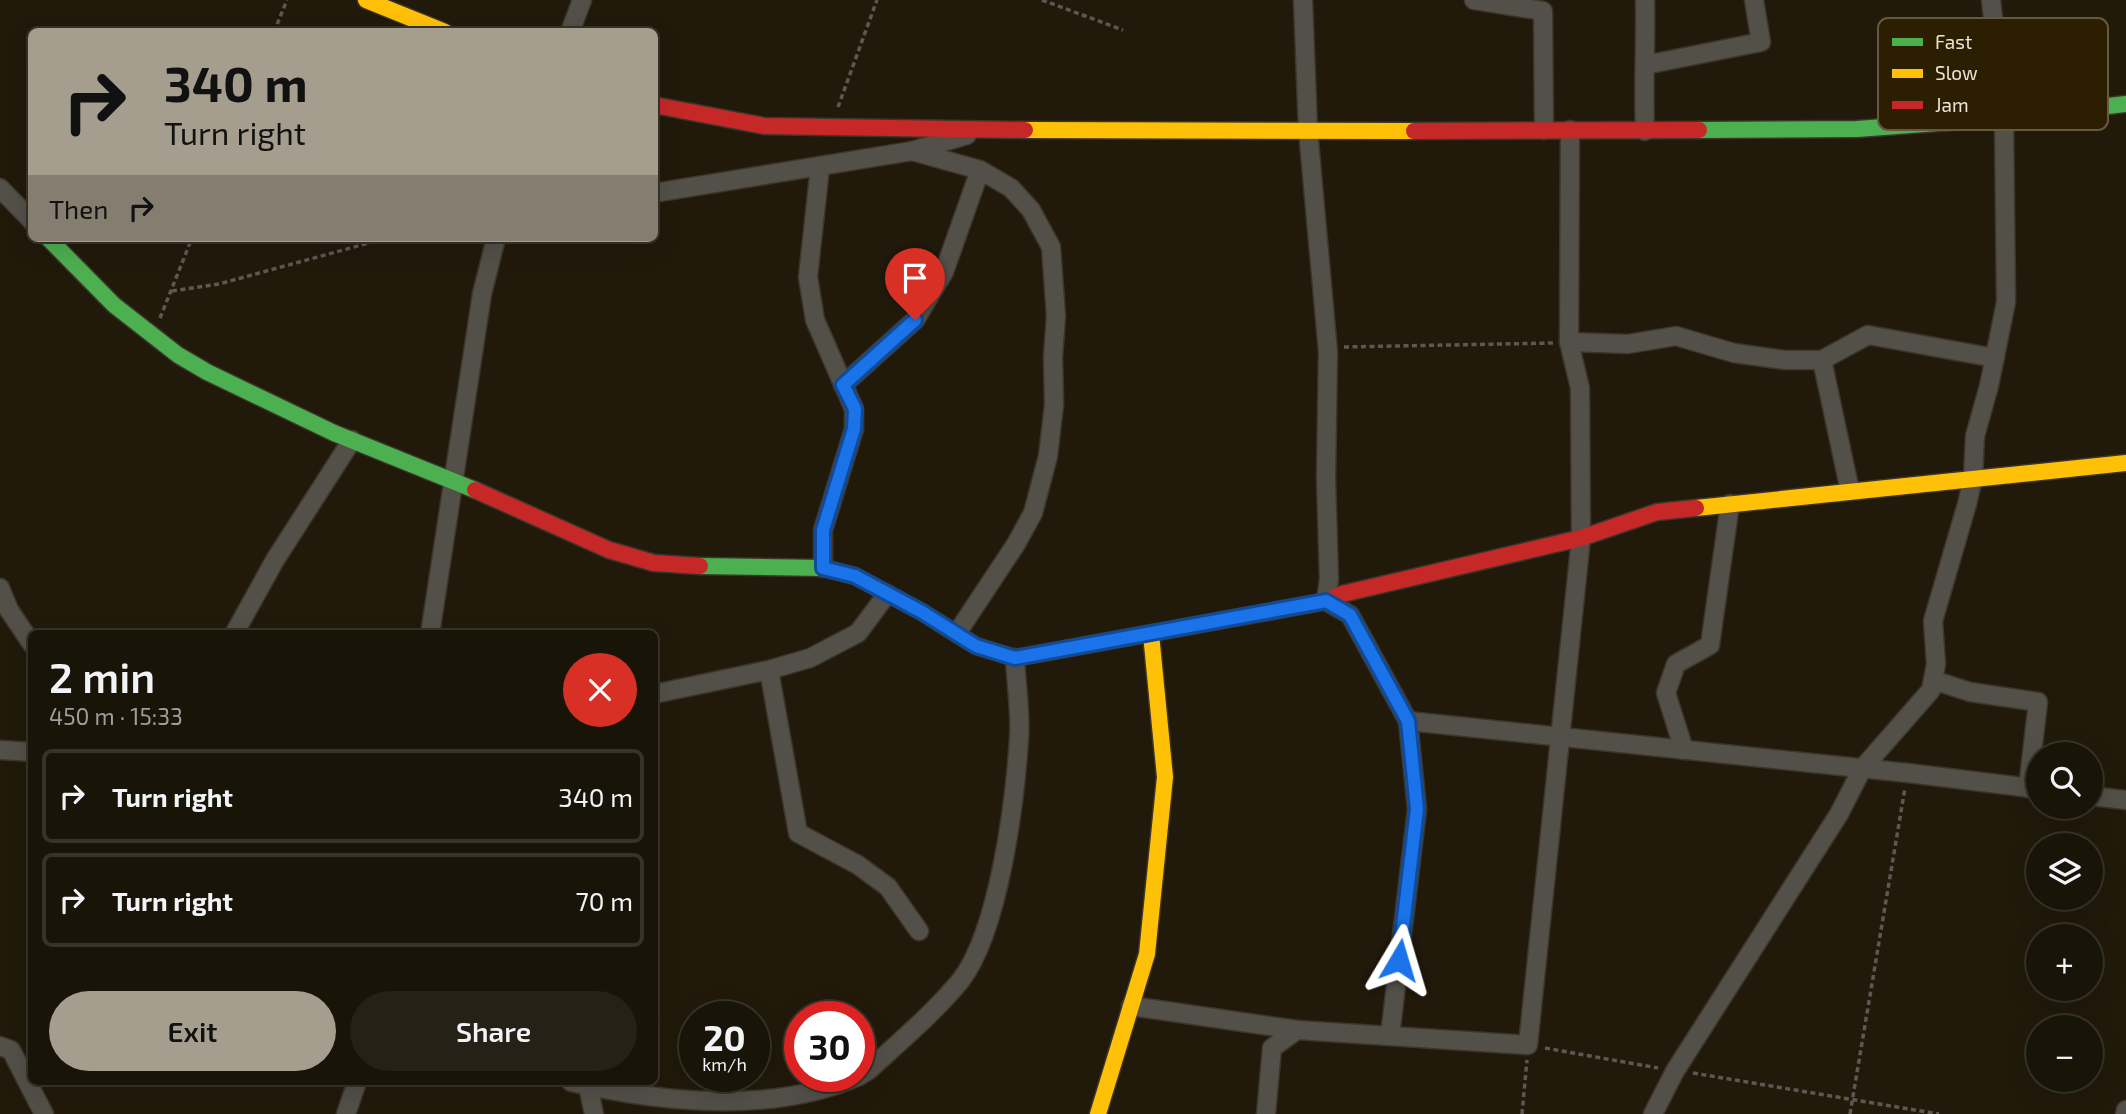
<!DOCTYPE html>
<meta charset="utf-8">
<style>
body{margin:0;font-family:"Exo 2",sans-serif;background:#262116;color:#f1f3f6;height:100vh;display:flex;flex-direction:column;font-size:26px;white-space:nowrap}
*{box-sizing:border-box;margin:0}
p{font-size:23px;color:#9f9e9c}
.icon{flex:none;width:38px;height:38px;fill:none;stroke:currentColor;stroke-width:2;stroke-linecap:round;stroke-linejoin:round}
.map{position:relative;flex:1;overflow:hidden}
.details{position:absolute;left:28px;top:630px;width:630px;height:455px;display:flex;flex-direction:column;background:#191408;border-radius:10px;box-shadow:0 7px 28px #0002,0 0 0 2px #373329}
.details>*{flex:none}
.banner{position:absolute;left:28px;top:28px;width:630px;height:214px;border-radius:10px;box-shadow:0 7px 28px #0002,0 0 0 2px #373329;background:#a59d8d;color:#111;overflow:hidden}
.fabs{position:absolute;left:2026px;top:742px;display:grid;gap:14px}
.fabs a{display:grid;place-items:center;width:77px;height:77px;border-radius:50%;background:#191408;box-shadow:0 7px 28px #0002,0 0 0 2px #373329;font-size:35px}
.speed{position:absolute;left:679px;top:1001px;display:flex;gap:14px;font-size:35px;font-weight:700;text-align:center}
.speed>*{display:grid;place-content:center;width:91px;height:91px;border-radius:50%;background:#191408;box-shadow:0 7px 28px #0002,0 0 0 2px #373329;line-height:1}
.speed small{font-size:18px;font-weight:400}
.speed .limit{border:10px solid #d22;background:#fff;color:#111}
.pin{position:absolute;display:grid;place-items:center;width:60px;height:60px;color:#fff;margin:-72px -30px;border-radius:50% 50% 50% 0;rotate:-45deg;box-shadow:0 0 7px #0007}
.pin .icon{rotate:45deg}
.me{position:absolute;width:77px;margin:-38px;rotate:7deg;stroke-linejoin:round;filter:drop-shadow(0 0 5px #0008)}
.turn{display:flex;align-items:center;gap:24px;height:147px;padding:0 21px;font-size:32px}
.turn .icon{width:91px;height:91px;stroke-width:2.5}
.turn b{display:block;font-size:49px;line-height:60px}
.then{display:flex;align-items:center;height:66px;padding:0 21px;background:#0003;gap:14px;font-size:26px}
.round{display:grid;place-items:center;flex:none;width:74px;height:74px;border-radius:37px;background:#262116}
.overview{display:flex;align-items:center;justify-content:space-between;height:119px;padding:0 21px}
h1{font-size:42px;font-weight:600;line-height:52px}
.action{display:flex;gap:14px;margin-top:auto;padding:14px 21px}
.action a{flex:1;height:80px;border-radius:42px;background:#a59d8d;color:#111;font-size:28px;font-weight:600;line-height:80px;text-align:center}
.action a+a{background:#262116;color:#f1f3f6}
ul{padding:0;list-style:none}
li{display:flex;align-items:center;gap:21px;height:94px;margin:0 14px 10px;padding:0 7px;border:4px solid #373329;border-radius:10px}
li div{flex:1}
li b{display:block;font-size:26px}
li em{font-style:normal}
.map>svg:first-child{display:block}
</style>
<div class="map">
<svg width="2126" height="1114" viewBox="0 0 2126 1114">
<rect width="100%" height="100%" fill="#211a0b"/>
<g fill="none" stroke-linecap="round" stroke-linejoin="round">
<defs>
<g id="street">
<polyline points="1303,0 1308,130 1328,352 1326,479 1329,579 1326,601 1350,615 1408,721 1417,809 1390,1036"/>
<polyline points="1474,0 1543,11 1544,130"/>
<polyline points="570,32 582,0"/>
<polyline points="1645,65 1761,42 1754,0"/>
<path d="M1645 131C1643 87 1646 44 1645 0"/>
<polyline points="912,151 980,170 1011,188 1031,210 1051,247 1056,316 1053,357 1054,405 1048,456 1033,513 1016,544 957,633"/>
<polyline points="820,167 808,277 815,320 854,409 854,429 823,530 823,568"/>
<polyline points="0,188 32,221"/>
<polyline points="654,193 912,151 967,135"/>
<polyline points="1569,342 1628,344 1676,336 1734,353 1785,360 1822,360 1868,335 1995,358"/>
<polyline points="1822,360 1850,491"/>
<polyline points="843,385 915,320 944,272 980,170"/>
<polyline points="0,588 9,610 32,644"/>
<polyline points="234,634 275,560 352,440"/>
<polyline points="430,634 482,294 496,238"/>
<polyline points="769,670 798,833 858,865 888,887 919,931"/>
<polyline points="1933,680 1970,692 2038,702 2028,788"/>
<polyline points="654,694 769,670 810,658 858,633 887,594"/>
<polyline points="1408,721 1908,773 2039,789"/>
<polyline points="0,750 32,752"/>
<polyline points="1684,750 1666,693 1676,664 1710,645 1730,504"/>
<polyline points="2091,796 2126,800"/>
<polyline points="1131,1006 1297,1030"/>
<polyline points="0,1046 11,1050 44,1114"/>
<path d="M859 1076 869 1070C900 1041 934 1013 961 980 999 930 1015 802 1019 738 1021 712 1016 684 1015 658"/>
<path d="M571 1082C662 1103 775 1114 859 1076"/>
<polyline points="588,1086 594,1114"/>
<polyline points="346,1114 357,1082"/>
<polyline points="1266,1114 1272,1048 1297,1030 1528,1045 1581,538 1580,388 1569,342 1570,130"/>
<polyline points="1653,1114 1675,1071 1839,814 1862,769 1931,690 1936,664 1933,621 1967,504 1973,478 1975,436 1989,386 2006,302 2004,118 1991,0"/>
<polyline points="2125,1114 2126,1110"/>
</g>
<g id="fast">
<polyline points="1699,130 1857,129 2004,118 2126,104"/>
<polyline points="48,238 114,305 178,355 207,372 334,433 475,490"/>
<polyline points="700,566 823,568 855,576 922,612 976,646 1015,658 1311,604"/>
</g>
<g id="slow">
<polyline points="366,0 445,32"/>
<polyline points="1025,130 1414,131"/>
<polyline points="1696,508 2126,463"/>
<polyline points="1098,1114 1147,954 1165,777 1151,634"/>
</g>
<g id="jam">
<polyline points="654,105 764,126 1025,130"/>
<polyline points="1414,131 1699,130"/>
<polyline points="475,490 609,550 654,563 700,566"/>
<polyline points="1311,604 1326,601 1342,594 1581,538 1657,512 1696,508"/>
</g>
</defs>
<use href="#street" stroke="#3c3529" stroke-width="21"/>
<use href="#fast" stroke="#3c3529" stroke-width="19"/>
<use href="#slow" stroke="#3c3529" stroke-width="19"/>
<use href="#jam" stroke="#3c3529" stroke-width="19"/>
<g stroke="#5d5952" stroke-width="3.5" stroke-dasharray="5 3.5" stroke-linecap="butt">
<polyline points="1042,0 1123,30"/>
<polyline points="274,32 287,0"/>
<polyline points="838,107 877,0"/>
<polyline points="172,291 219,284 387,238"/>
<polyline points="160,318 192,238"/>
<polyline points="1344,347 1553,343"/>
<polyline points="1545,1048 1658,1068"/>
<polyline points="1693,1073 1939,1114"/>
<polyline points="1522,1114 1527,1060"/>
<polyline points="1850,1114 1905,788"/>
</g>
<use href="#street" stroke="#534f49" stroke-width="18"/>
<use href="#fast" stroke="#4caf50" stroke-width="16"/>
<use href="#slow" stroke="#ffc107" stroke-width="16"/>
<use href="#jam" stroke="#c62828" stroke-width="16"/>
</g>
<g fill="none" stroke-linecap="round" stroke-linejoin="round">
<defs>
<polyline id="route" points="915,320 843,385 855,409 854,429 823,530 823,568 855,576 922,612 976,646 1015,658 1326,601 1350,615 1408,721 1417,809 1399,960"/>
</defs>
<use href="#route" stroke="#114b97" stroke-width="18"/>
<use href="#route" stroke="#1a73e8" stroke-width="12"/>
</g>
<rect x="1878" y="18" width="230" height="112" rx="10" fill="#2b1e01" stroke="#655940" stroke-width="2"/>
<rect x="1892" y="38" width="31" height="8" fill="#4caf50"/>
<rect x="1892" y="69" width="31" height="9" fill="#ffc107"/>
<rect x="1892" y="101" width="31" height="8" fill="#c62828"/>
<g font-size="19" fill="#ece4d3">
<text x="1935" y="49">Fast</text>
<text x="1935" y="80">Slow</text>
<text x="1935" y="112">Jam</text>
</g>
</svg>
<div class="fabs">
<a><svg class="icon" aria-label="search" viewBox="0 0 24 24"><circle cx="10" cy="10" r="6"/><path d="M15 15l6 6"/></svg></a>
<a><svg class="icon" aria-label="layers" viewBox="0 0 24 24"><path d="M12 4l9 5-9 5-9-5zM3 14l9 5 9-5"/></svg></a>
<a>+</a>
<a>−</a>
</div>
<div class="speed"><div>20<small>km/h</small></div><div class="limit">30</div></div>
<div class="pin" style="left:915px;top:320px;background:#d93025"><svg class="icon" aria-label="arrive" viewBox="0 0 24 24"><path d="M6 21V4h12l-3 4 3 4H6"/></svg></div>
<svg class="me" style="left:1399px;top:960px" viewBox="-20 -20 40 40"><path d="M0-17L14 15 0 8-14 15z" fill="#1a73e8" stroke="#fff" stroke-width="4"/></svg>
<div class="banner">
<div class="turn"><svg class="icon" aria-label="right" viewBox="0 0 24 24"><path d="M7 20v-9h11M14 6l5 5-5 5"/></svg><div><b>340 m</b>Turn right</div></div>
<div class="then">Then<svg class="icon" aria-label="right" viewBox="0 0 24 24"><path d="M7 20v-9h11M14 6l5 5-5 5"/></svg></div>
</div>
<section class="details">
<div class="overview"><div><h1>2 min</h1><p>450 m · 15:33</p></div><a class="round" style="background:#d93025;color:#fff"><svg class="icon" aria-label="close" viewBox="0 0 24 24"><path d="M6 6l12 12M18 6L6 18"/></svg></a></div>
<ul>
<li><svg class="icon" aria-label="right" viewBox="0 0 24 24"><path d="M7 20v-9h11M14 6l5 5-5 5"/></svg><div><b>Turn right</b></div><em>340 m</em></li>
<li><svg class="icon" aria-label="right" viewBox="0 0 24 24"><path d="M7 20v-9h11M14 6l5 5-5 5"/></svg><div><b>Turn right</b></div><em>70 m</em></li>
</ul>
<div class="action"><a>Exit</a><a>Share</a></div>
</section>
</div>
